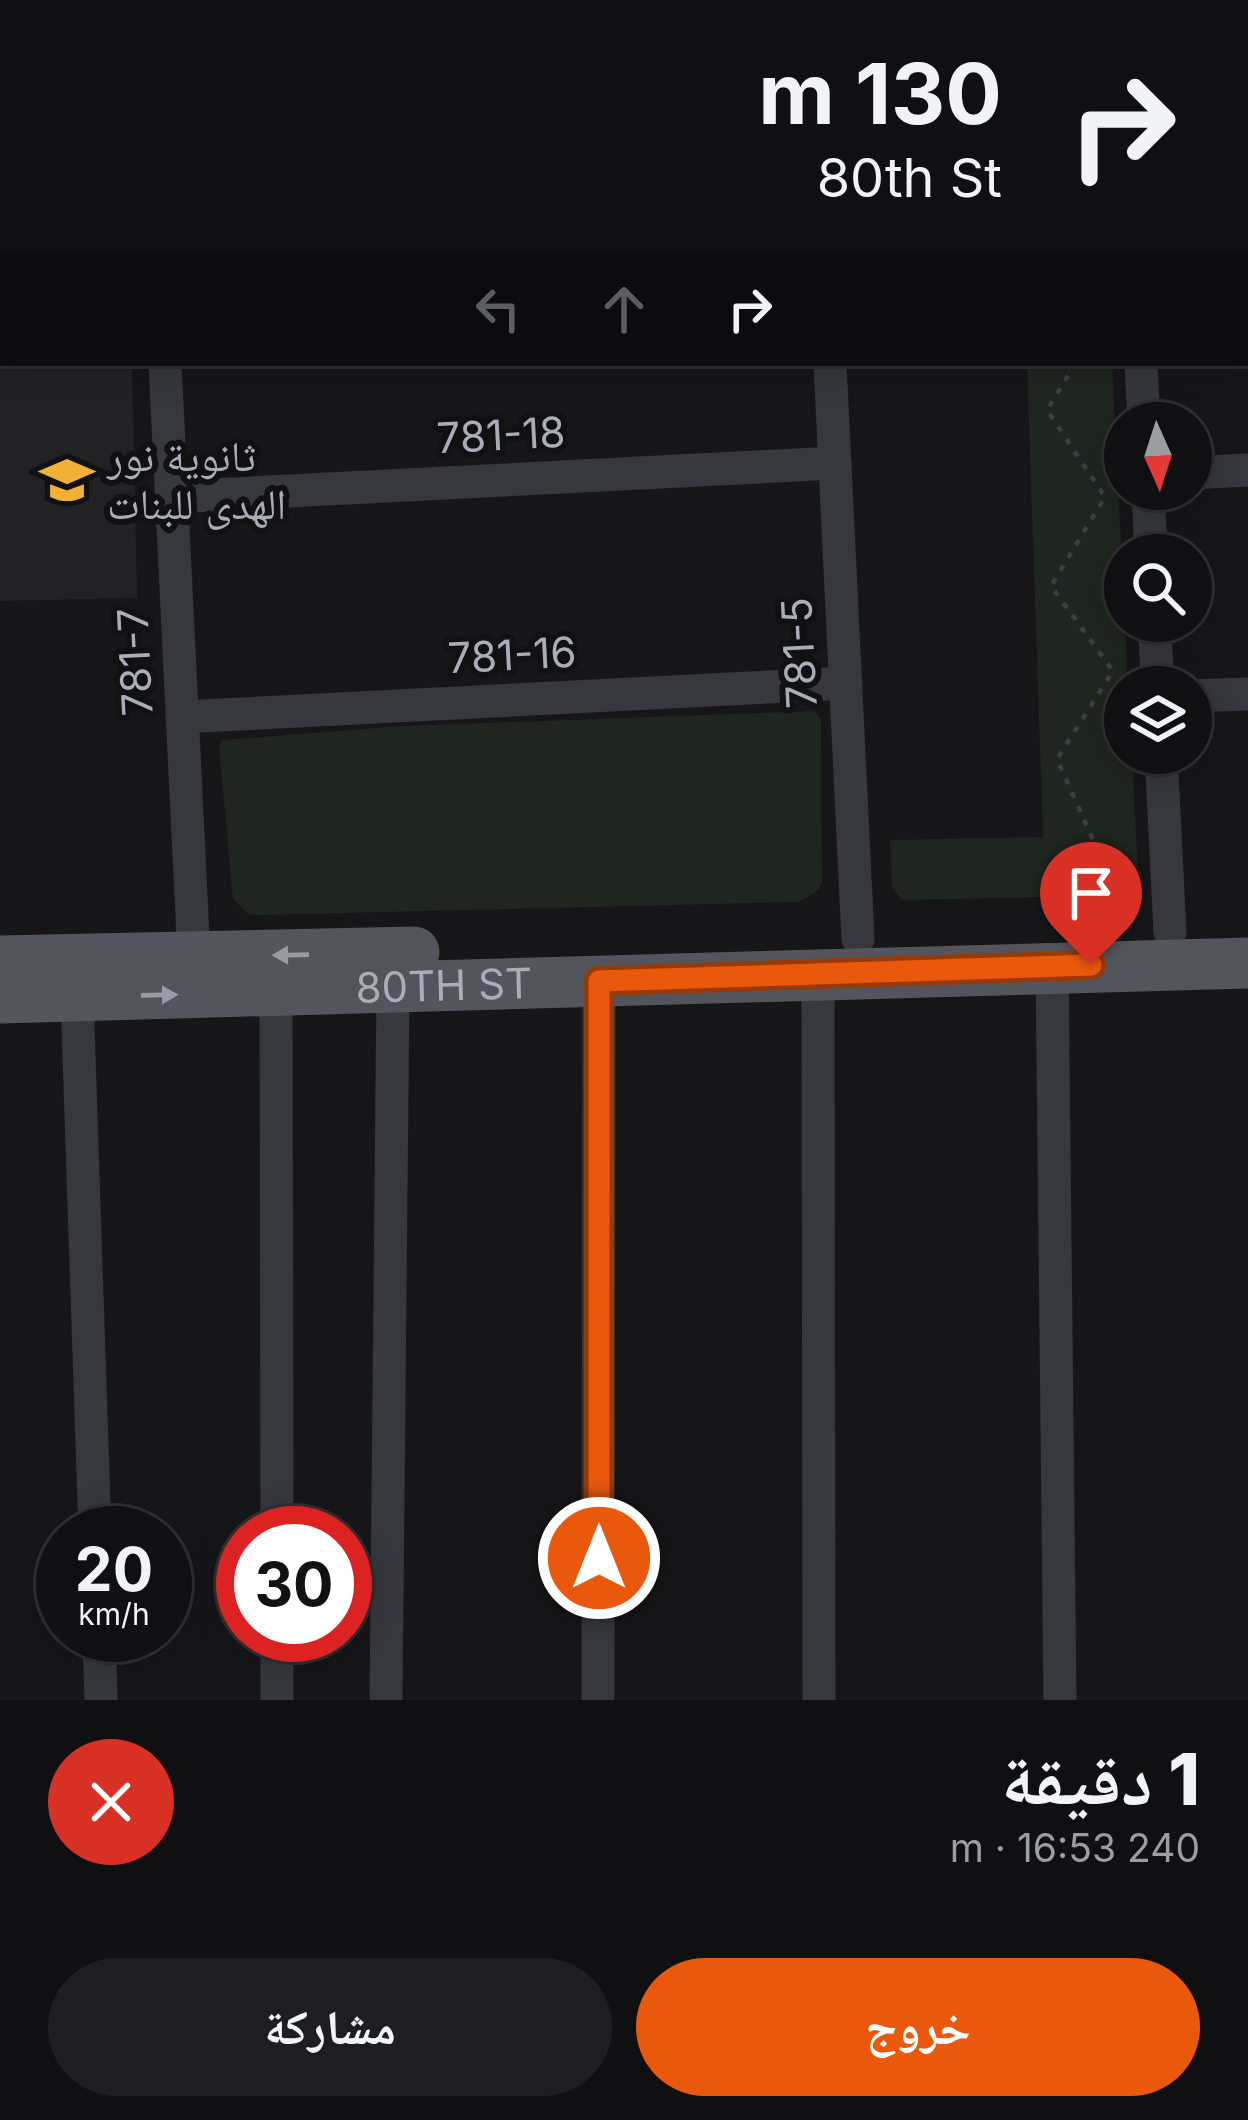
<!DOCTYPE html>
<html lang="ar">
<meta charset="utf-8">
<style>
body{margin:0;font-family:Inter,"Noto Naskh Arabic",sans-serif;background:#1e1e20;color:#f1f3f6;direction:rtl;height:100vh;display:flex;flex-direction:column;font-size:45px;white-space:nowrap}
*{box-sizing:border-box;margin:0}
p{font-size:39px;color:#9c9d9f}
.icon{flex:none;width:66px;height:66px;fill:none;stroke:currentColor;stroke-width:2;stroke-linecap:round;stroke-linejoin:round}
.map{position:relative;height:1700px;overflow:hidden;direction:ltr}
.details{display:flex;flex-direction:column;background:#101012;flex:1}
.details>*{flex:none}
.banner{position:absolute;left:0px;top:0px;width:1248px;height:366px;box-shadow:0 6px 30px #0003,0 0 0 3px #303032;direction:rtl;background:#101012;color:#f1f3f6;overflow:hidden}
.needle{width:78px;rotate:177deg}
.fabs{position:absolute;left:1104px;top:402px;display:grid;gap:24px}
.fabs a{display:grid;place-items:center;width:108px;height:108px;border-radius:50%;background:#101012;box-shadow:0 6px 30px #0003,0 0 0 3px #303032;font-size:60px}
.speed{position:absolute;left:36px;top:1506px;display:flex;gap:24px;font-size:60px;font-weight:700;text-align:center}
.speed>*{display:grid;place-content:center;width:156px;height:156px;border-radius:50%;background:#101012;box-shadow:0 6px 30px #0003,0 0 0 3px #303032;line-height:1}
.speed small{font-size:30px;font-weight:400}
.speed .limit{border:18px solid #d22;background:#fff;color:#111}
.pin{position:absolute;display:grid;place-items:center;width:102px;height:102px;color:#fff;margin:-123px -51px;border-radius:50% 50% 50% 0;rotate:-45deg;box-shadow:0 0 12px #0007}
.pin .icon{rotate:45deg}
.me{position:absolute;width:132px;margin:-66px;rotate:0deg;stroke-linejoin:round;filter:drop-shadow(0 0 9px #0008)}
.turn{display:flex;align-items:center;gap:42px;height:252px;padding:0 48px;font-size:54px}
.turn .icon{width:156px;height:156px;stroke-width:2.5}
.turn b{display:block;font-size:84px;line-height:102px}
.lanes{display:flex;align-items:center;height:114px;padding:0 48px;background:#0003;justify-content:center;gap:60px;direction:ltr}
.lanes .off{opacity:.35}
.round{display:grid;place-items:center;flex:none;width:126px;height:126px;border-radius:63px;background:#1e1e20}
.summary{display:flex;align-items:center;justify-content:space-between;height:204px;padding:0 48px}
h1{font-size:72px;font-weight:800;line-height:90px}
.action{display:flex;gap:24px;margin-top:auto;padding:24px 48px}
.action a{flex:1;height:138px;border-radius:72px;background:#ea580c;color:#fff;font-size:48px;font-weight:800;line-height:138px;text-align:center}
.action a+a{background:#1e1e20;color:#f1f3f6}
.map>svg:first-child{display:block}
</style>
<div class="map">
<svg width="1248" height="1700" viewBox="0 0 1248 1700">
<rect width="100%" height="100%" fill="#161618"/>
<polygon fill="#222225" points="0,0 120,0 120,3 3,3 3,363 132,363 137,598 0,601"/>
<g fill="#1e261f">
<polygon points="1027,363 1112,363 1128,687 1125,687 1125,753 1132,753 1139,895 902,900 892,888 890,840 1043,837"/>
<polygon points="814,711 821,719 822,881 819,890 799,902 259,915 248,914 233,899 219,747 222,740 402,726"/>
</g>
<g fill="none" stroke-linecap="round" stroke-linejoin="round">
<polyline stroke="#3d3f44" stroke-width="4.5" stroke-dasharray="6 9" stroke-linecap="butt" points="1076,363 1047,410 1105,497 1051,586 1113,671 1057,759 1107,871 1109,895"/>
<g stroke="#37383d" stroke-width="33">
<polyline points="148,0 148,3"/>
<polyline points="813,0 813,3"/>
<polyline points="1123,0 1123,3"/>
<polyline points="1245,38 1248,38"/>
<polyline points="1245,251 1248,251"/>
<polyline points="165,363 194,957"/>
<polyline points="830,363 858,939"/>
<polyline points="1141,363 1144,423"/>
<polyline points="1191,473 1248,470"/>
<polyline points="1148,489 1151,555"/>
<polyline points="172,497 835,463"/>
<polyline points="1154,621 1158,687"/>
<polyline points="1191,696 1248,694"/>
<polyline points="182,717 846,683"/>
<polyline points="1161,753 1170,932"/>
<polyline points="1052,966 1060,1700"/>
<polyline points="818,973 819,1700"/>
<polyline points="276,992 277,1533"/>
<polyline points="77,996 95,1533"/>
<polyline points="99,1635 101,1700"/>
<polyline points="277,1635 277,1700"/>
<polyline points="386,1700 393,987"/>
<polyline points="598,1700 599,981"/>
</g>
<g stroke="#53555c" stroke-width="51">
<polyline points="0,961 414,952"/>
<path id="s1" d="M0 998 1248 963"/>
</g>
</g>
<defs><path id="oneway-solid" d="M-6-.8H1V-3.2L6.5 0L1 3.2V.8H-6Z" transform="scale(3)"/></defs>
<g fill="#979ba6">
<use href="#oneway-solid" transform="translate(291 955) rotate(179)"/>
<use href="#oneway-solid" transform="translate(159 995) rotate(-1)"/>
</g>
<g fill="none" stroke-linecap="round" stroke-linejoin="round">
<defs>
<polyline id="route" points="599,1558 599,981 1091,965"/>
</defs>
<use href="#route" stroke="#983908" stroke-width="30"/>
<use href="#route" stroke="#ea580c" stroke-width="21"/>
</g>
<defs>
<symbol id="school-bare" viewBox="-9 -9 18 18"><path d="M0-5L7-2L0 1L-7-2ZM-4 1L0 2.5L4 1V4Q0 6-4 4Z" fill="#f2b134" stroke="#111113" stroke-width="2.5" paint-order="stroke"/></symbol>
</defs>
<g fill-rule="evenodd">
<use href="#school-bare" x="29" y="442" width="76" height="76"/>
</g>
<g text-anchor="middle" stroke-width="12" stroke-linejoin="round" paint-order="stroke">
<g font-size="42" fill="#a8adb8" stroke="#111113">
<text transform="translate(501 435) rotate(-3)" y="15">781-18</text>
<text transform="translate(799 653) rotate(-93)" y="15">781-5</text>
<text transform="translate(512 655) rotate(-3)" y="15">781-16</text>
<text transform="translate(135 662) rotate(-93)" y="15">781-7</text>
<text dy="15" stroke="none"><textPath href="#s1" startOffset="444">80TH ST</textPath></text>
</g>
<g font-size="42" fill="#a8adb8" stroke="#111113" text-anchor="start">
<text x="107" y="471">ثانوية نور<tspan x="107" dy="48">الهدى للبنات</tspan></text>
</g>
</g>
</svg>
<div class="fabs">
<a><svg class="needle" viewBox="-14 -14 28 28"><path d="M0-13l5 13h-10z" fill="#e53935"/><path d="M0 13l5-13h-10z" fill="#9c9d9f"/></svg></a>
<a><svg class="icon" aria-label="search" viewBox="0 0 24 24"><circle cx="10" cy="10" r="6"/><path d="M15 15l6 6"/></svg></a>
<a><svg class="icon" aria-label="layers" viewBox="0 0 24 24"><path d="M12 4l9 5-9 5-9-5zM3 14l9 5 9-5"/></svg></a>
</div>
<div class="speed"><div>20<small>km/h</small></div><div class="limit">30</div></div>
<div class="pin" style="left:1091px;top:965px;background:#d93025"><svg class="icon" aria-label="arrive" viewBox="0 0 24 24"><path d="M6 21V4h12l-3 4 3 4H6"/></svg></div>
<svg class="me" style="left:599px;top:1558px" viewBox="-20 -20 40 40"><circle r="17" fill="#ea580c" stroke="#fff" stroke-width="3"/><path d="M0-11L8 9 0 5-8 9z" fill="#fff"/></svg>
<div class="banner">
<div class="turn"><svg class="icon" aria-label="right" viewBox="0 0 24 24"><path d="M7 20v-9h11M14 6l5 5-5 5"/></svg><div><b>130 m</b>80th St</div></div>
<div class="lanes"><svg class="icon off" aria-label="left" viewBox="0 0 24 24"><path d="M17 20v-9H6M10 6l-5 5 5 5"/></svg><svg class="icon off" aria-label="ahead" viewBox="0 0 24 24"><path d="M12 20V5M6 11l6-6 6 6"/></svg><svg class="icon" aria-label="right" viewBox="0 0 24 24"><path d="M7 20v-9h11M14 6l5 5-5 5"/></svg></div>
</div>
</div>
<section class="details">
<div class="summary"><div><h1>1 دقيقة</h1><p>240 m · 16:53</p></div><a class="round" style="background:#d93025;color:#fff"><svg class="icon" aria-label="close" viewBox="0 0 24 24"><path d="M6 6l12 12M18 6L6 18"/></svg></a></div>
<div class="action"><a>خروج</a><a>مشاركة</a></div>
</section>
